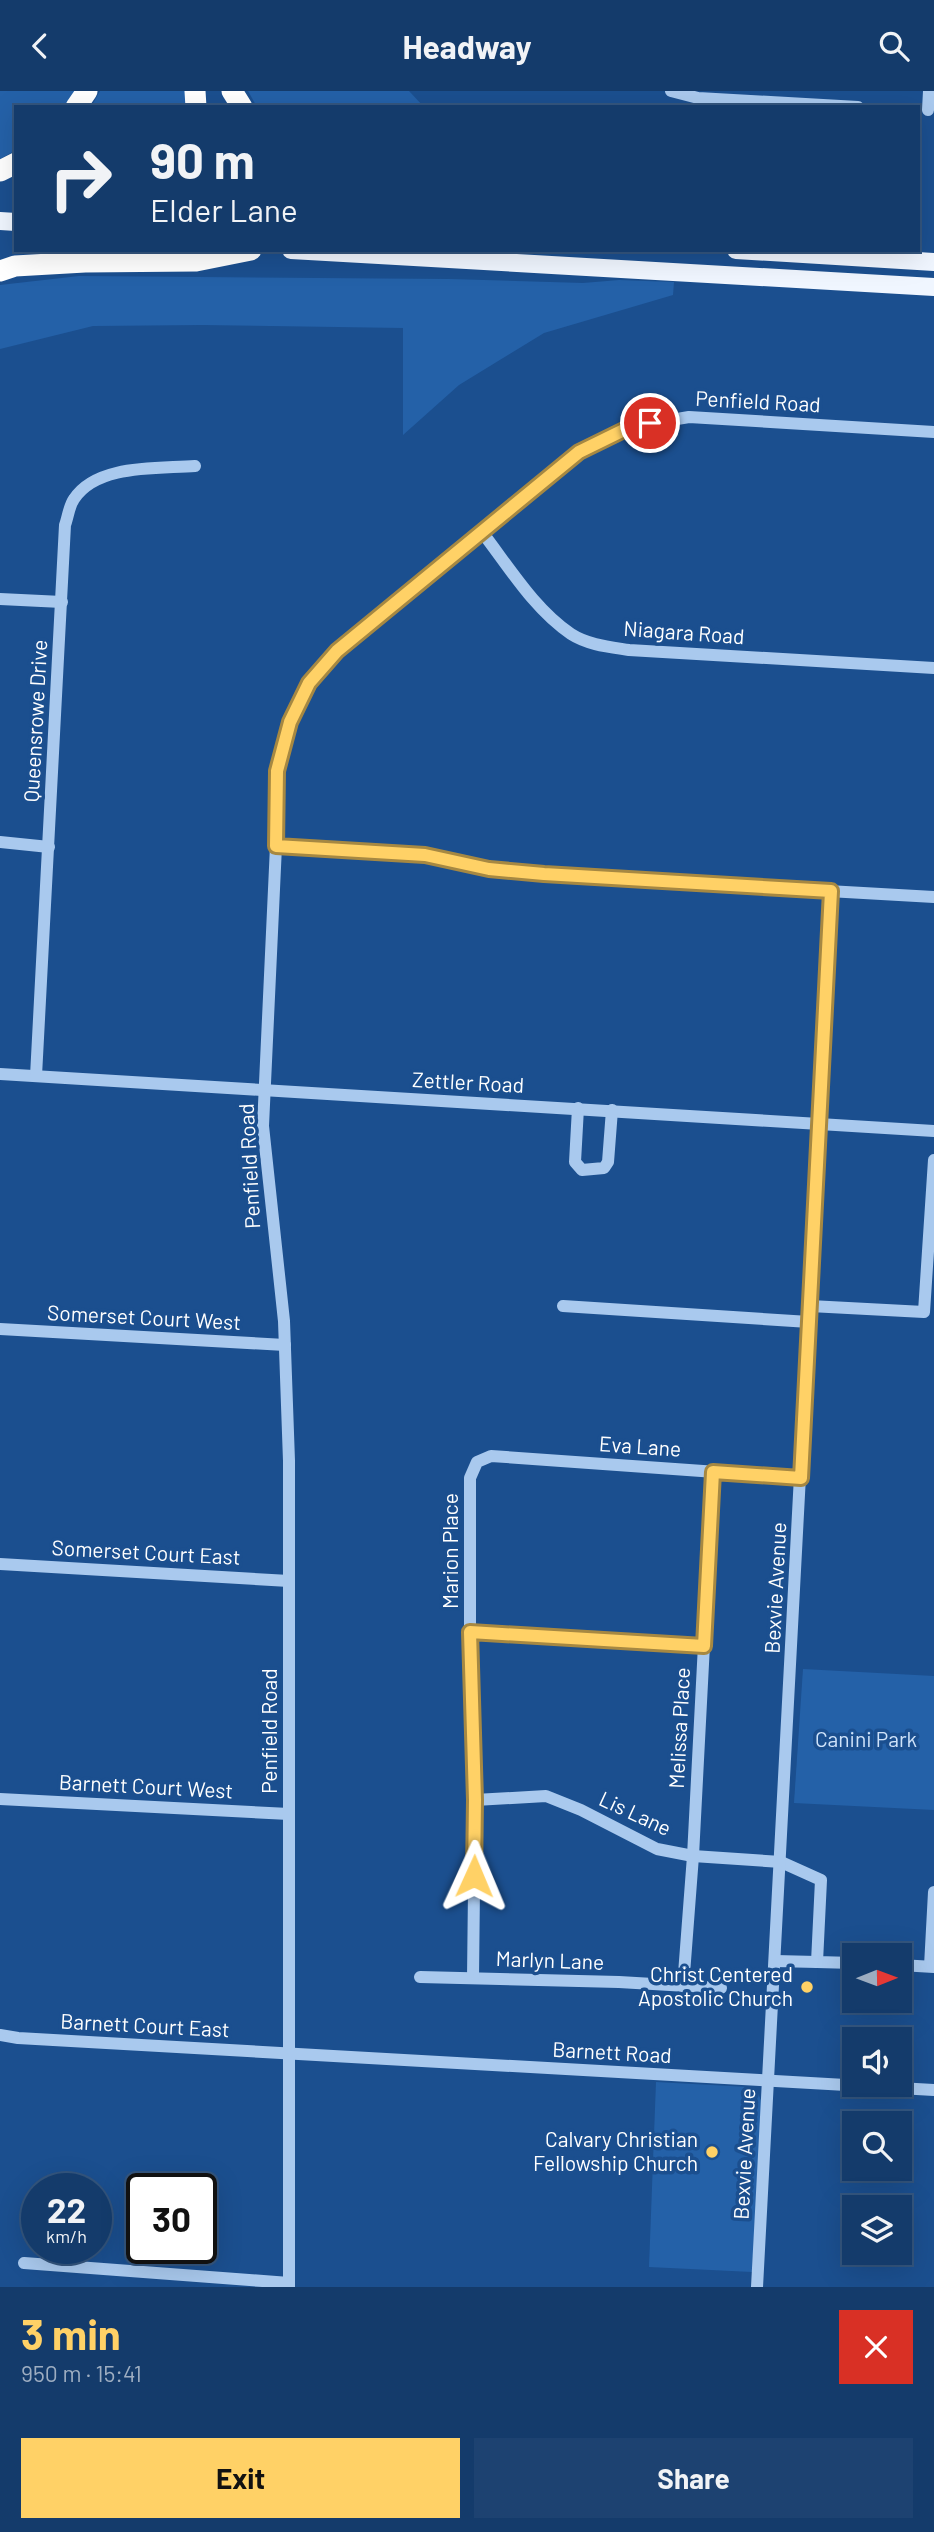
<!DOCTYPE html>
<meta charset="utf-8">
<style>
body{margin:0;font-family:Barlow,sans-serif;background:#1d4271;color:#f1f3f6;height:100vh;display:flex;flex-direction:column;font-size:26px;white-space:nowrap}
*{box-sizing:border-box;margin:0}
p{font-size:23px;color:#9dadc1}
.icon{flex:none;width:38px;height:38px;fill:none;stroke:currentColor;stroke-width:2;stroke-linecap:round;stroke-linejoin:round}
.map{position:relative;height:2196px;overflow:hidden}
.side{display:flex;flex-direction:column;background:#143b6b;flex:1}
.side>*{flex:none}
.hud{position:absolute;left:14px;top:14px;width:906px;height:147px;border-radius:0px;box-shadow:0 7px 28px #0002,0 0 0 2px #33557e;background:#143b6b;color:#f1f3f6;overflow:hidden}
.needle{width:46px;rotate:89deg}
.buttons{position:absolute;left:842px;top:1852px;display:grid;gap:14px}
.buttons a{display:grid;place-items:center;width:70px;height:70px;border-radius:0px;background:#143b6b;box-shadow:0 7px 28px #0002,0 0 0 2px #33557e;font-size:35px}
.speed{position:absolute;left:21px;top:2082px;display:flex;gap:14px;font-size:35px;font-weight:700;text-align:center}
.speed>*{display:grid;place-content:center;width:91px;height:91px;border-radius:50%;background:#143b6b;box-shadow:0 7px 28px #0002,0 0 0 2px #33557e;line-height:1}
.speed small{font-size:18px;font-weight:400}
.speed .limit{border:4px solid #111;border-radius:10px;background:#fff;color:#111}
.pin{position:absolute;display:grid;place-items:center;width:60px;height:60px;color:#fff;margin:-30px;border:4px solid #fff;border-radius:50%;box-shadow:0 2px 7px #0007}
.me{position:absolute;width:77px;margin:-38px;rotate:1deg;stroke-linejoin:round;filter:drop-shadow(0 0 5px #0008)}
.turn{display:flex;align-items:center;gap:24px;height:147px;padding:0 21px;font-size:32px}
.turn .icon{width:91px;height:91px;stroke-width:2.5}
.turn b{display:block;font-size:49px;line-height:60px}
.round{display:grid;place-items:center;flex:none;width:74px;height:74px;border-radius:0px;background:#1d4271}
.head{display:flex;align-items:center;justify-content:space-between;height:119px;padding:0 21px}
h1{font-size:42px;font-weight:700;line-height:52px;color:#ffd166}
.button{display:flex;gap:14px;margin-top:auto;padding:14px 21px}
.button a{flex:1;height:80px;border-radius:0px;background:#ffd166;color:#111;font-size:28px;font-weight:700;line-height:80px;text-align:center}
.button a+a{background:#1d4271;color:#f1f3f6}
header{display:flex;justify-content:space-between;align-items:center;height:91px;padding:0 21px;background:#143b6b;font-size:32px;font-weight:700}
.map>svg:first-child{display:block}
</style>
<header><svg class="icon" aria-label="back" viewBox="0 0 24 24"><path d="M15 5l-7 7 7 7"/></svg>Headway<svg class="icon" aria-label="search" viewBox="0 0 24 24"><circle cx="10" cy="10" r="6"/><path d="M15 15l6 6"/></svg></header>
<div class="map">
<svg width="934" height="2196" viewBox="0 0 934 2196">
<rect width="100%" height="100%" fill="#1b4f8f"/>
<g fill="#2461a8">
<polygon points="0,0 75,0 64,16 16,16 16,59 0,68"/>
<polygon points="100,0 186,0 187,16 91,16"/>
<polygon points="248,0 409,0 424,16 257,16"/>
<polygon points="79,185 449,188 583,192 619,189 674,191 673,204 544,242 459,294 403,344 403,237 202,234 93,235 0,258 0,194"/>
<polygon points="803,1578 934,1585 934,1719 794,1712"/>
<polygon points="656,1991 748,1996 758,2002 762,2012 752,2181 649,2176"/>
</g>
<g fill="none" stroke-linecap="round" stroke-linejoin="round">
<g stroke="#a9c9ee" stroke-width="12">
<polyline points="671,0 698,7 858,16"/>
<polyline points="928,19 929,0"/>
<path d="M482 441C509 476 534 518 571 543 588 554 610 556 629 559L934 577"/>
<polyline points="0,508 62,511"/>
<polyline points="0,751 49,756"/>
<polyline points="276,755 425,764 489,778 544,784 934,806"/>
<polyline points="0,983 934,1040"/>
<path d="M36 985 65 434C68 426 69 415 74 408 97 373 157 378 195 375"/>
<polyline points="578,1017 575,1071 582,1079 604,1077 608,1071 612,1019"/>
<polyline points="563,1215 809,1231"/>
<polyline points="810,1215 924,1221 934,1069"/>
<polyline points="0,1238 285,1254"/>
<polyline points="0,1473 289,1490"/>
<polyline points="470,1541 704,1555"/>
<polyline points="0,1708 289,1723"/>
<polyline points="475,1709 546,1705 581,1719 657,1758 693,1765 781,1771 821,1789 817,1871 854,1872"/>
<polyline points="775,1870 817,1871"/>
<polyline points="900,1874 934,1876"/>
<polyline points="930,1875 934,1801"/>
<polyline points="420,1886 619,1891 721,1897"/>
<polyline points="473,1887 475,1709 470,1541 470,1387 477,1371 491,1365 801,1387"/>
<polyline points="683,1896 693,1765 713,1381"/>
<polyline points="0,1944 18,1947 934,1999"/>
<polyline points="24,2172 289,2192"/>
<polyline points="289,2196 289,1370 284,1230 263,1035 276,755 277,680 290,631 309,592 337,560 579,361 630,336 689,326 934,341"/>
<polyline points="757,2196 831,800"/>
</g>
<g stroke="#f0f6ff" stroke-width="18">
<polyline points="0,130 16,131"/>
<polyline points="291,159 934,196"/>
<polyline points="736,159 934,171"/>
</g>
<g stroke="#fff" stroke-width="21">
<polyline points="195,0 196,16"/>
<polyline points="232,0 242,16"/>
<polyline points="76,16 87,0"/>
<polyline points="0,80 16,72"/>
<polyline points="0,180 15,175 85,171 196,170 251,159"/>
</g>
</g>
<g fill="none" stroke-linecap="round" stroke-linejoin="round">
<defs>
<polyline id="route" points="474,1785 475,1709 470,1541 704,1555 713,1381 801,1387 831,800 544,783 489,778 425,764 276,755 277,680 290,631 309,592 337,560 579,361 630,336 650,332"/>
</defs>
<use href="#route" stroke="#a68842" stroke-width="18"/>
<use href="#route" stroke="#ffd166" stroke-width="12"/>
</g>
<g fill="#ffd166" stroke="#1b4f8f" stroke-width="2.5">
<circle cx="807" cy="1896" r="7"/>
<circle cx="712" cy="2061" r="7"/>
</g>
<g text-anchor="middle" stroke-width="7" stroke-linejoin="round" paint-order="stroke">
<g font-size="21" fill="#fff" stroke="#1b4f8f">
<text transform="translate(758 311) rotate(3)" y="7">Penfield Road</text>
<text transform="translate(684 542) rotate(4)" y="7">Niagara Road</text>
<text transform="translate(36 630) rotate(-87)" y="7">Queensrowe Drive</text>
<text transform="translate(468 992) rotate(3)" y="7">Zettler Road</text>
<text transform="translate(250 1075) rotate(-93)" y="7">Penfield Road</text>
<text transform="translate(144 1227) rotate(3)" y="7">Somerset Court West</text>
<text transform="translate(640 1356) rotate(4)" y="7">Eva Lane</text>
<text transform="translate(451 1460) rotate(-90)" y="7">Marion Place</text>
<text transform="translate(146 1462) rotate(3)" y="7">Somerset Court East</text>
<text transform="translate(776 1497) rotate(-87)" y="7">Bexvie Avenue</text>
<text transform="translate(680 1637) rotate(-87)" y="7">Melissa Place</text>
<text transform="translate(270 1640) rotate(-90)" y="7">Penfield Road</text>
<text transform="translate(146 1696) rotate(3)" y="7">Barnett Court West</text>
<text transform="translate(635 1723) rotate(25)" y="7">Lis Lane</text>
<text transform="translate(550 1870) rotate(2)" y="7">Marlyn Lane</text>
<text transform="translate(145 1935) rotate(3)" y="7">Barnett Court East</text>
<text transform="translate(612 1962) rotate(3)" y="7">Barnett Road</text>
<text transform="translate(745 2063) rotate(-87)" y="7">Bexvie Avenue</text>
</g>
<g font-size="21" fill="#cfe3fa" stroke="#1b4f8f">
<text x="866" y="1656">Canini Park</text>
</g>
<g font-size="21" fill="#fff" stroke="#1b4f8f" text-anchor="end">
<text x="793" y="1891">Christ Centered<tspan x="793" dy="24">Apostolic Church</tspan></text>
<text x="698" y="2056">Calvary Christian<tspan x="698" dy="24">Fellowship Church</tspan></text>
</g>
</g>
</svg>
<div class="buttons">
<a><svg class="needle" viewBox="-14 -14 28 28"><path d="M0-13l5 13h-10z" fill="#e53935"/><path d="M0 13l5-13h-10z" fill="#9dadc1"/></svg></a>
<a><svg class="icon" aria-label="sound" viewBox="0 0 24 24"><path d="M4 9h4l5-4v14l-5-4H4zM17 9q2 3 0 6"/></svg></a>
<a><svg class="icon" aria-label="search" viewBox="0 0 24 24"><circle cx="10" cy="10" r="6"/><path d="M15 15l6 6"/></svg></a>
<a><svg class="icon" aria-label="layers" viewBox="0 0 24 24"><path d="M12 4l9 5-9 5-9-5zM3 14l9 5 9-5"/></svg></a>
</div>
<div class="speed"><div>22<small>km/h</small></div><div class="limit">30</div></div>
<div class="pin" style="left:650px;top:332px;background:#d93025"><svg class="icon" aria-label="arrive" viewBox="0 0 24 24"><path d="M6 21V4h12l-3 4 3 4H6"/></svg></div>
<svg class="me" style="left:474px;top:1785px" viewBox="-20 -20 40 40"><path d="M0-17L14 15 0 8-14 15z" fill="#ffd166" stroke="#fff" stroke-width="4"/></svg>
<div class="hud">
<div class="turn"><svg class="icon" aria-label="right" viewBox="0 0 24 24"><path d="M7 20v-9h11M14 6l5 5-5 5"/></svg><div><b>90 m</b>Elder Lane</div></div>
</div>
</div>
<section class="side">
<div class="head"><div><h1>3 min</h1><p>950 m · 15:41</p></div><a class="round" style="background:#d93025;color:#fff"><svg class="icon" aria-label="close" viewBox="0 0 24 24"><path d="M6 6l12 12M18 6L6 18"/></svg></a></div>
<div class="button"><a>Exit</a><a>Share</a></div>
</section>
